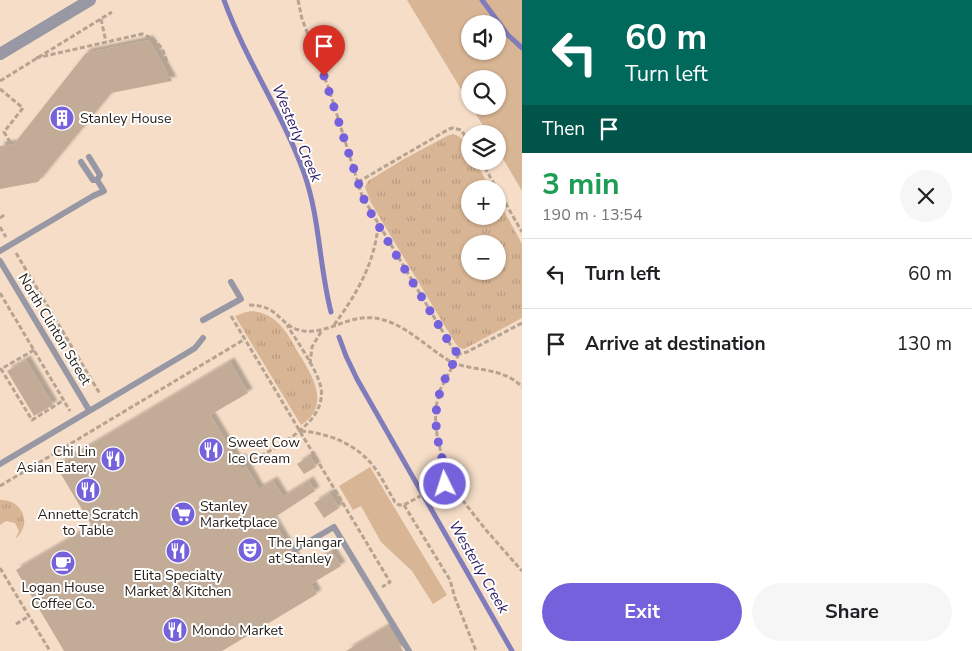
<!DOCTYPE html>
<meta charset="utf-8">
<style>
body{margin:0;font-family:"Nunito Sans",sans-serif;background:#f6f6f6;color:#202124;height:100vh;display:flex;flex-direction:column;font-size:19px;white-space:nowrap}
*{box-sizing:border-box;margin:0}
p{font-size:16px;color:#757577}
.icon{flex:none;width:28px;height:28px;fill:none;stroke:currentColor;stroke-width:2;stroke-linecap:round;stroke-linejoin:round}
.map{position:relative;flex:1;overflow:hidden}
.panel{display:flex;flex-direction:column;background:#fff;width:450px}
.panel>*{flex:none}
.top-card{background:#00695c;color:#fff;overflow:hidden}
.tools{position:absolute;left:461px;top:15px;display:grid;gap:10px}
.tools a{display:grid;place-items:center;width:45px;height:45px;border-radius:50%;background:#fff;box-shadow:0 1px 4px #0004;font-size:25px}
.pin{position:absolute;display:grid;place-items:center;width:42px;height:42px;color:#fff;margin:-51px -21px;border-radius:50% 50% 50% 0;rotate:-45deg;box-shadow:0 0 5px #0007}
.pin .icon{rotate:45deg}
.me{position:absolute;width:55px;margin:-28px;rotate:356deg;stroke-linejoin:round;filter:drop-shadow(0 0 4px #0008)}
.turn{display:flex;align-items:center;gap:18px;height:105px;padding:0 20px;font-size:22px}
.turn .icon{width:65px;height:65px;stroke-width:2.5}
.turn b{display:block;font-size:35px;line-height:42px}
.then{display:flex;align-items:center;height:48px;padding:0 20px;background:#0003;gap:10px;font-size:19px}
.round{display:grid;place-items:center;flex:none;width:52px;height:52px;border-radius:26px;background:#f6f6f6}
.head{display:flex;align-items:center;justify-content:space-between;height:85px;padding:0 20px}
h1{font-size:30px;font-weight:700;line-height:38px;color:#1e9e55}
.action{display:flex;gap:10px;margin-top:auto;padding:10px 20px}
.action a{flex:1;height:58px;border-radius:30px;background:#7461db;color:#fff;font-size:20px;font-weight:700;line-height:58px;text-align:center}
.action a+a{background:#f6f6f6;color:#202124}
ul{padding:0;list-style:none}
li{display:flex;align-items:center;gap:15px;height:70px;padding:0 20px;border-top:1px solid #e0e0e0}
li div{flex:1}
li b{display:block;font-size:19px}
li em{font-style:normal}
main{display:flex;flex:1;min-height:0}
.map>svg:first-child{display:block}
</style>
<main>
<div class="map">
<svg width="522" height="651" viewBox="0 0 522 651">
<defs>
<pattern id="grass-tufts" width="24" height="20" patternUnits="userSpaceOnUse" patternTransform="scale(1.25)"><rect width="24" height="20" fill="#d8b594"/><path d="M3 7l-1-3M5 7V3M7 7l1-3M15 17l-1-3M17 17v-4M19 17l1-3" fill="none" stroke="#b99b7f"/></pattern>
<filter id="shadow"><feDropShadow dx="4.5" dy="-4.5" stdDeviation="1" flood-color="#0004"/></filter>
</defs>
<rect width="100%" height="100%" fill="#f5ddc7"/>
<g fill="url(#grass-tufts)" fill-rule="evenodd">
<path d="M453 134C465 137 470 150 470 161H475L491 189H470V216H498V200L522 244V318L464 349 460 348 455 343 371 203 365 187 368 181 404 159 447 136ZM470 244H498V271H470Z"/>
<path d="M253 311C278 314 288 334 299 354 313 376 331 406 301 425L235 316 246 312Z"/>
<path d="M0 500C23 499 33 525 15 539L19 531 15 523 6 521 0 525Z"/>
</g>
<g fill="#d8b594" fill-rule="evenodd">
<path d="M407 0H522V191L498 150V134H488L471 106H498V79H470V104ZM470 24H498V51H470Z"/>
<polygon points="370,467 447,595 433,604 412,571 381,542 361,506 353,510 339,486"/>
</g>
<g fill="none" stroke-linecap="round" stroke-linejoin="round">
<g stroke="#807bba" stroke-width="5">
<path d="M224 0C245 59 283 114 304 173 320 218 319 266 331 312"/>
<polyline points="482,0 508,35 522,48"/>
<polyline points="339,337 346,356 357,379 512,651"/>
</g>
</g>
<g fill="#c2ac97" filter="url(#shadow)">
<polygon points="149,40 172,81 111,93 38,182 0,189 0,146 14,144 86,53"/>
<polygon points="26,360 53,405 34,416 7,371"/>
<polygon points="230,362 248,393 210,415 237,460 241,458 259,489 273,481 283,497 309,481 315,491 272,519 302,569 332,552 341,566 311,584 317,594 222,651 64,651 16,570 92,526 56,466"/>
<polygon points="310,456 316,467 304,474 297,464"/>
<polygon points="330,493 339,508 324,518 314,503"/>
<polygon points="388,626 403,651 346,651"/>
</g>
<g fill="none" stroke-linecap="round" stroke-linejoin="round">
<g stroke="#b6a391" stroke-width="3" stroke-dasharray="5 2.5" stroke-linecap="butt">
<polyline points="298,0 302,19 329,89 362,196 453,349 459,354 467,352 522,323"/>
<polyline points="101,19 106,42"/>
<path d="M36 58 142 34C166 43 166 58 170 80"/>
<polyline points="0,81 112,12"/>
<polyline points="0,89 23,108 4,132 10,142"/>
<polyline points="481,161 497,189"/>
<polyline points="358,182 449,129 453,128 461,130 470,143"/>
<polyline points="498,190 522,232"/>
<polyline points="0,218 4,215"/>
<polyline points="0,227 6,237"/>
<polyline points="16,253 100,394"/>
<polyline points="0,293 70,411"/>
<path d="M249 305C279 305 278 324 299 330 321 336 341 320 362 318 398 314 424 347 453 363 476 371 505 368 522 387"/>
<polyline points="231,316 390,582 382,587"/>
<path d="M334 325C356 295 375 263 378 225"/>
<polyline points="34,350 1,369 32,420 64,400"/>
<polyline points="459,354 440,390 435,411 437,435 445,470 449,483 486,530 522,571"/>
<polyline points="310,364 312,347 322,330"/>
<path d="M301 431C326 433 352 442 370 462 380 473 387 489 395 502L399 505H404L435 488 449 483"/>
<path d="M241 467C269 450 335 423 319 381 312 362 298 343 287 325"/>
<polyline points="0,486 245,339"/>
<polyline points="404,505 450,580 455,598 476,651"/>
<polyline points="0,568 50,651"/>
<polyline points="16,624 29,616"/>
</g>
<g stroke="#9897a4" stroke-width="6">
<polyline points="89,157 100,175 97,180"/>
<polyline points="0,251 93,196 104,191 97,180 93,180 81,162"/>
<polyline points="0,261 89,410"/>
<polyline points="203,320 241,299 231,282"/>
<polyline points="0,464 187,353 195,348 203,338"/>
<polyline points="296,549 334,527 409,651"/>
</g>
<polyline stroke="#9897a4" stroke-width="12" points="0,54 90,0"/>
</g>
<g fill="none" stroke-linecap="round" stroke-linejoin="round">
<path stroke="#7461db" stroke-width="9" stroke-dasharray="0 16.2" d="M324 76 358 182 366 205 453 349 459 354C427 403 433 429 449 483L445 484"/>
</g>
<defs>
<symbol id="building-disc" viewBox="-11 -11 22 22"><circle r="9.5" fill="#7461db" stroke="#fff"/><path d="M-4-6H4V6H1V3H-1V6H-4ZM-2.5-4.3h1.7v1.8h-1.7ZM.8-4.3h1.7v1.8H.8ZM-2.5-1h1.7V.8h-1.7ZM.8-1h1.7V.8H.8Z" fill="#fff"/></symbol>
<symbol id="restaurant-disc" viewBox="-11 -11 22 22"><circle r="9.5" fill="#7461db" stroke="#fff"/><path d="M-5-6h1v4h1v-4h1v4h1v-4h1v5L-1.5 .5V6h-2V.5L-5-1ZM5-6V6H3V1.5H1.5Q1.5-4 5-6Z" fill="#fff"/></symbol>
<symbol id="supermarket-disc" viewBox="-11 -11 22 22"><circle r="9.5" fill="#7461db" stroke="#fff"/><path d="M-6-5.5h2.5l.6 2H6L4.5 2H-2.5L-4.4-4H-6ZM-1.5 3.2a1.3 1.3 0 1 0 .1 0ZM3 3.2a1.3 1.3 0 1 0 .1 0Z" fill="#fff"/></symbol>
<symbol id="theatre-disc" viewBox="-11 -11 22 22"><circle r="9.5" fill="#7461db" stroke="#fff"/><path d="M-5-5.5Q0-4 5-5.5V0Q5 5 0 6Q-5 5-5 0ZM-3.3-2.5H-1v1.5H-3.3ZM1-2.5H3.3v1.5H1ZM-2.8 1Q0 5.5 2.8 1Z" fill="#fff"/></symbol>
<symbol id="cafe-disc" viewBox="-11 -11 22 22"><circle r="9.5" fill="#7461db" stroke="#fff"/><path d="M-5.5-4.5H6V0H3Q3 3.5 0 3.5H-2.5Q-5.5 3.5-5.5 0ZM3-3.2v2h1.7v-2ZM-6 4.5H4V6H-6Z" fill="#fff"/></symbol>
</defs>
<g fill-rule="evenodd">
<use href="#building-disc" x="48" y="104" width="28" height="28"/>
<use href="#restaurant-disc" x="197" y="436" width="28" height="28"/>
<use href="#restaurant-disc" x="99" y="445" width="28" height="28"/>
<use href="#restaurant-disc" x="74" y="476" width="28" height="28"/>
<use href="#supermarket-disc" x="169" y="500" width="28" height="28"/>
<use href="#theatre-disc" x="236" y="536" width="28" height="28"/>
<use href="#restaurant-disc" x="164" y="537" width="28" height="28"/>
<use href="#cafe-disc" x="49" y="549" width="28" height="28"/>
<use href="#restaurant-disc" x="161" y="616" width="28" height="28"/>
</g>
<g text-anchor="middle" stroke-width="4" stroke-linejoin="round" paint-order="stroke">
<g font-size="14" fill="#231b13" stroke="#fff" text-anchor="start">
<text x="80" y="123">Stanley House</text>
<text x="228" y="447">Sweet Cow<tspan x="228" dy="16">Ice Cream</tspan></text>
<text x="96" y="456" text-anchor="end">Chi Lin<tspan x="96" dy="16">Asian Eatery</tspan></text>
<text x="200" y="511">Stanley<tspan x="200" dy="16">Marketplace</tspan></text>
<text x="88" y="519" text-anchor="middle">Annette Scratch<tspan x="88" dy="16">to Table</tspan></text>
<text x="268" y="547">The Hangar<tspan x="268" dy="16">at Stanley</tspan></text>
<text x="178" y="580" text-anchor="middle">Elita Specialty<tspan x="178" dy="16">Market &amp; Kitchen</tspan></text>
<text x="63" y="592" text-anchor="middle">Logan House<tspan x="63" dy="16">Coffee Co.</tspan></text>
<text x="192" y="635">Mondo Market</text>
</g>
<g font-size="14" fill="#231b13" stroke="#fff">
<text transform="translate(55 329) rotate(59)" y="5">North Clinton Street</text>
</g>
<g font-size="15" font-style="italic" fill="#2a1964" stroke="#fff">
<text transform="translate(297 133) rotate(67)" y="5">Westerly Creek</text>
<text transform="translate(479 567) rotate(60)" y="5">Westerly Creek</text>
</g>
</g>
</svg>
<div class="tools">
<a><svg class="icon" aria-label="sound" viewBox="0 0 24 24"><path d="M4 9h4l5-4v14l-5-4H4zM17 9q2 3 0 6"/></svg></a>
<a><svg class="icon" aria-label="search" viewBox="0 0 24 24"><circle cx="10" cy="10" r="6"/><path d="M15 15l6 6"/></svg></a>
<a><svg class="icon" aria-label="layers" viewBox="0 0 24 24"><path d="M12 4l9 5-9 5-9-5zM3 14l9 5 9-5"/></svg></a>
<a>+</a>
<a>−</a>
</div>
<div class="pin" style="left:324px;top:76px;background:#d93025"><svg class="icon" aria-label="arrive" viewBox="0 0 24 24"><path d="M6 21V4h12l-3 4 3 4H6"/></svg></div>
<svg class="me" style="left:445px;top:484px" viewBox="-20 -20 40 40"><circle r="17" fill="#7461db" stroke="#fff" stroke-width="3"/><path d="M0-11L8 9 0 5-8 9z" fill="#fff"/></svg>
</div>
<section class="panel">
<div class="top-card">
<div class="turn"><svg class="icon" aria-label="left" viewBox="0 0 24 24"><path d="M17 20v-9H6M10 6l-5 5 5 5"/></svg><div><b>60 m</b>Turn left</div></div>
<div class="then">Then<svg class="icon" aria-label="arrive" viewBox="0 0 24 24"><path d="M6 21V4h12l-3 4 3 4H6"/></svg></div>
</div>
<div class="head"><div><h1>3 min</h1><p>190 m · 13:54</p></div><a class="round"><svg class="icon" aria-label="close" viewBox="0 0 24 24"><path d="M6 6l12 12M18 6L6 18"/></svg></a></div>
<ul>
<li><svg class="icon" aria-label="left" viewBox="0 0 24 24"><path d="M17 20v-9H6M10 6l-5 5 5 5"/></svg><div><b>Turn left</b></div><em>60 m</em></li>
<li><svg class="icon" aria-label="arrive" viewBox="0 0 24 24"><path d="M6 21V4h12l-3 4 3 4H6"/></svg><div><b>Arrive at destination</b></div><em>130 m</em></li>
</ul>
<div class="action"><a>Exit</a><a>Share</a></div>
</section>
</main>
